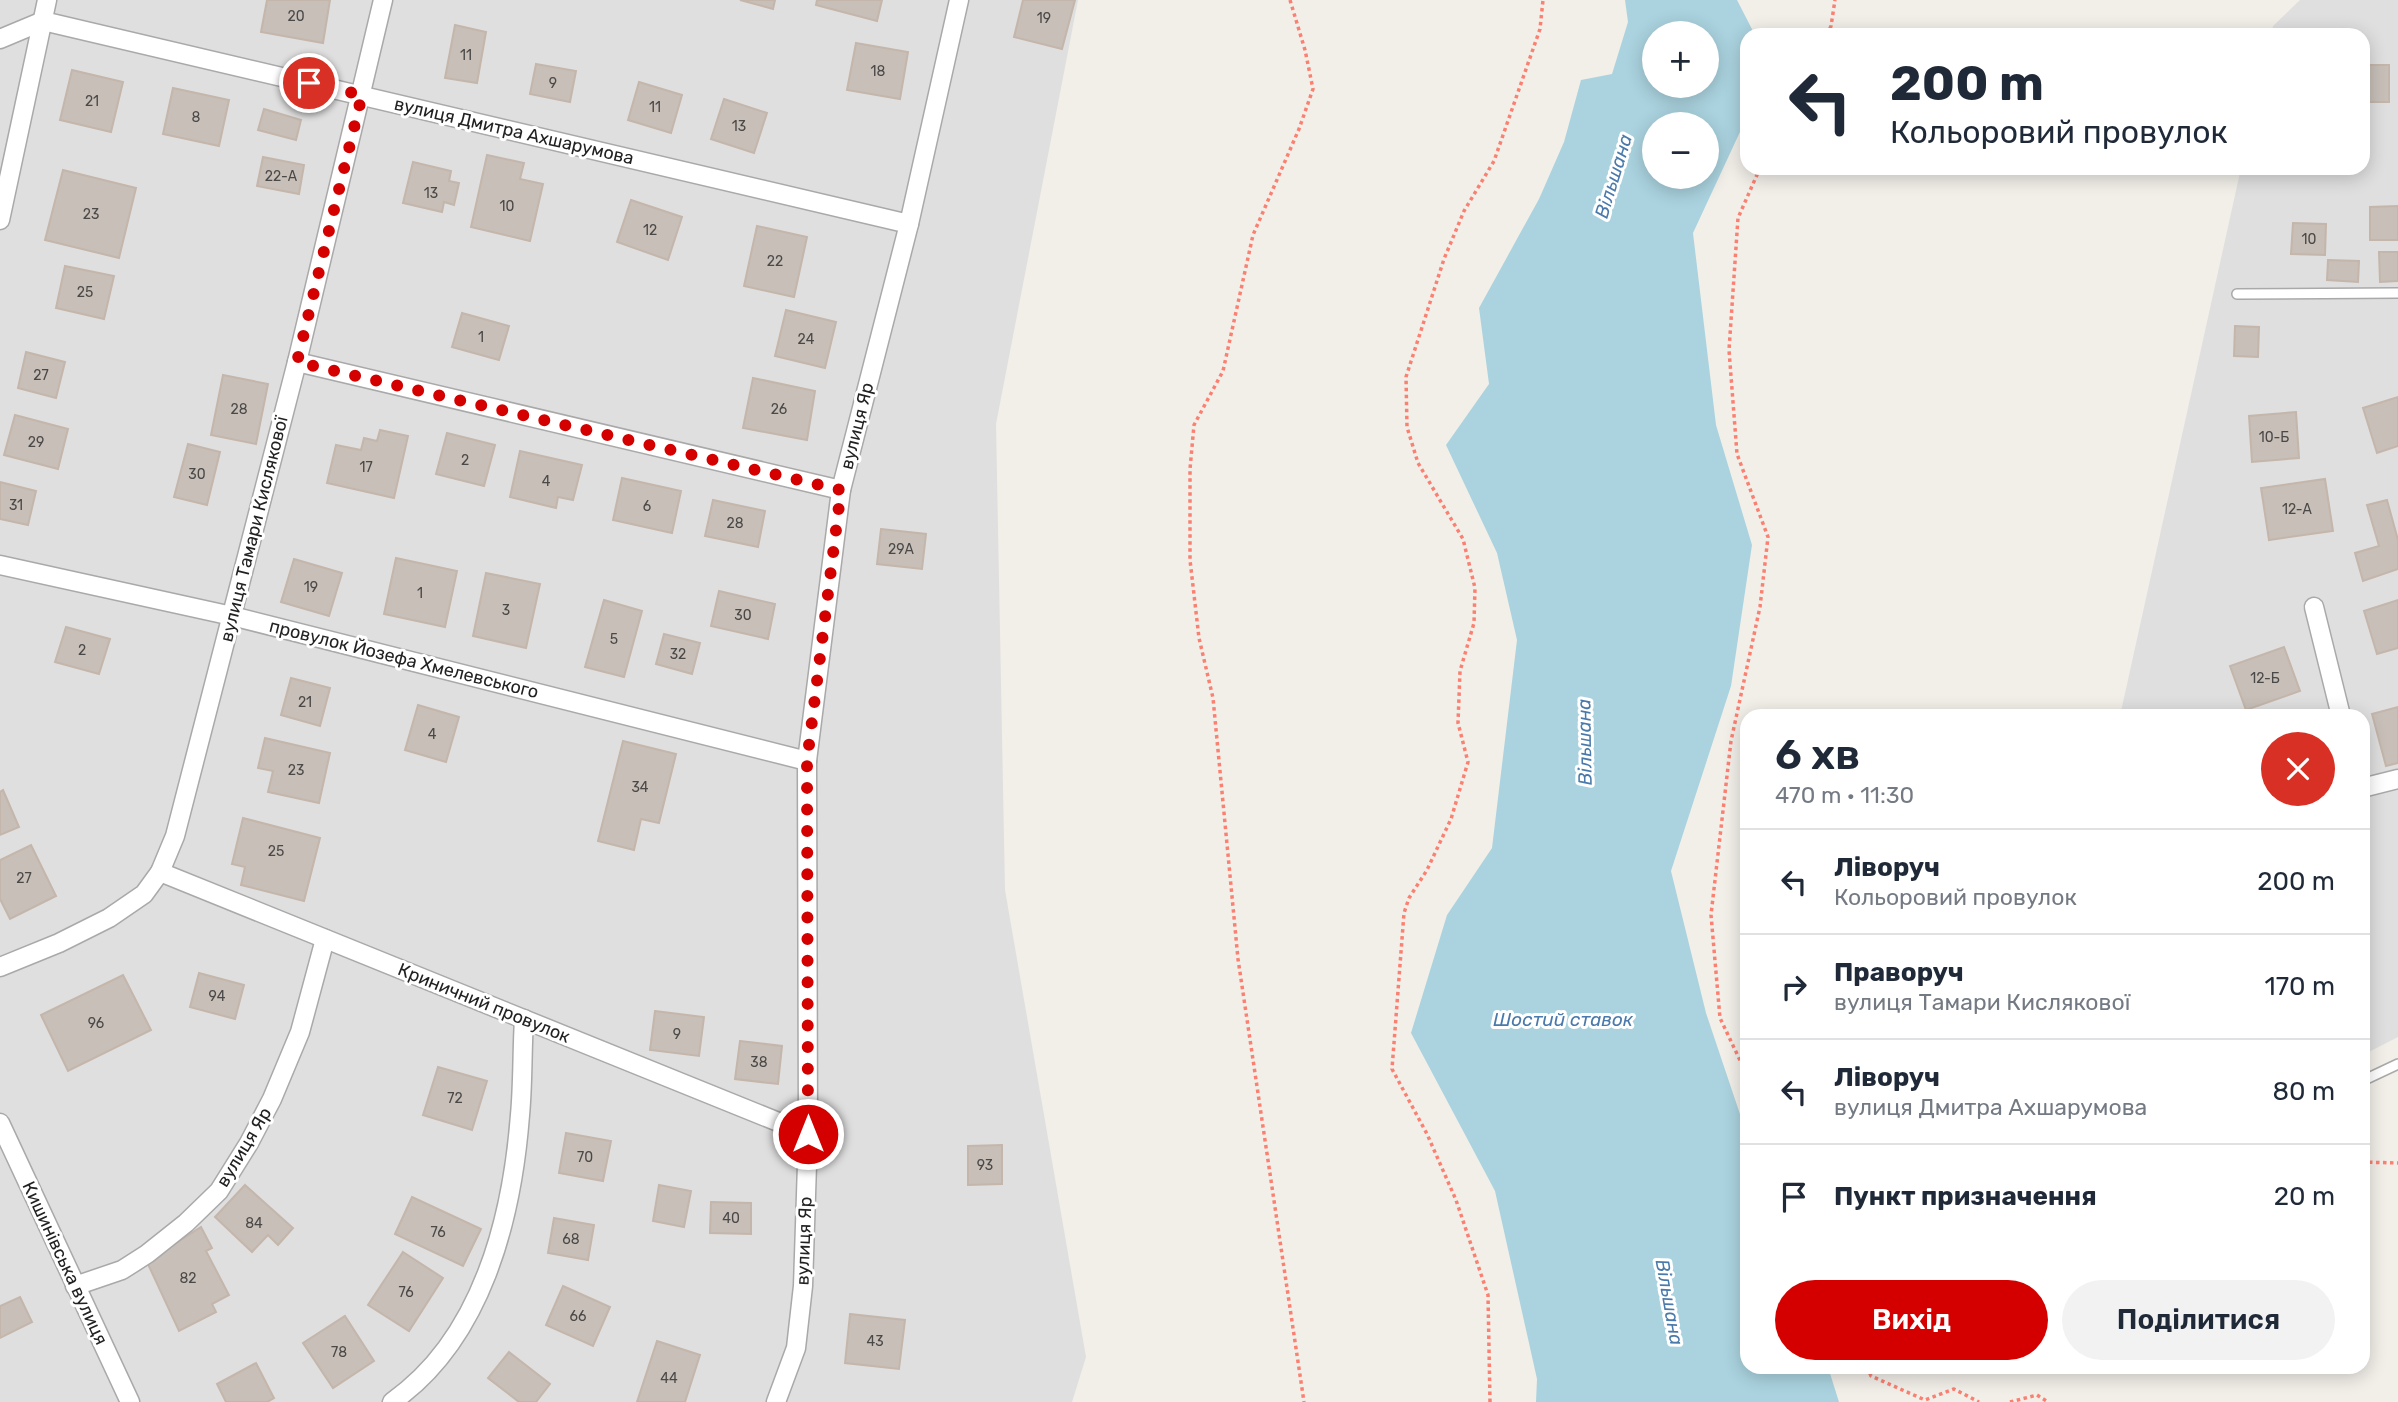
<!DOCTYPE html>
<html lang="uk">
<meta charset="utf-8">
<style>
body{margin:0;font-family:Rubik,sans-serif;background:#f2f2f3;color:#1f2937;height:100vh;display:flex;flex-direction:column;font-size:26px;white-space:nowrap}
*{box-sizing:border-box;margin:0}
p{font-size:23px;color:#747a83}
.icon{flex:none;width:38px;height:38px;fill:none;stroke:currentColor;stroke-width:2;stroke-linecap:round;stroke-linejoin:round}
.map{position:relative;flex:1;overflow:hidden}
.side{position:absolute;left:1740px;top:709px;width:630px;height:665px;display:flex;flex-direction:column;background:#fff;border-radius:21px;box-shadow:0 4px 18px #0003}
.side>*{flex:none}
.guide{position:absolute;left:1740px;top:28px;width:630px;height:147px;border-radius:21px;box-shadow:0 4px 18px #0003;background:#fff;color:#1f2937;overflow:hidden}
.buttons{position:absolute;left:1642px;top:21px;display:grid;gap:14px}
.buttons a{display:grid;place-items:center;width:77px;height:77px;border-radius:50%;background:#fff;box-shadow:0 4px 18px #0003;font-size:35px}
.pin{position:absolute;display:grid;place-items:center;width:60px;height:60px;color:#fff;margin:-30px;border:4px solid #fff;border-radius:50%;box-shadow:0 2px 7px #0007}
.me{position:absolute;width:77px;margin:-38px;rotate:0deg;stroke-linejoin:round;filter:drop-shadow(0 0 5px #0008)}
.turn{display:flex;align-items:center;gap:24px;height:147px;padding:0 35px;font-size:32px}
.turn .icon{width:91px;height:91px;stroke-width:2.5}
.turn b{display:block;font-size:49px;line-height:60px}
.round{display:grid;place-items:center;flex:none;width:74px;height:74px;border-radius:37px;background:#f2f2f3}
.head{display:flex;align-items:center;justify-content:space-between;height:119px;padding:0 35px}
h1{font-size:42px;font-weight:600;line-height:52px}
.cta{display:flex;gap:14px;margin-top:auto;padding:14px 35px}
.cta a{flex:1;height:80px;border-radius:42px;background:#d40000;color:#fff;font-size:28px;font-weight:600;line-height:80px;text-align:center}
.cta a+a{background:#f2f2f3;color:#1f2937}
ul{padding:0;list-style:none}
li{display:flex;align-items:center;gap:21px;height:105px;padding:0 35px;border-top:2px solid #e0e1e3}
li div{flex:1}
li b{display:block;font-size:26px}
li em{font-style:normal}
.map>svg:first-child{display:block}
</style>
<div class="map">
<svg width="2398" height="1402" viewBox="0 0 2398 1402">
<rect width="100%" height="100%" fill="#f2efe9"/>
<g fill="#e0dfdf">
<polygon points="0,0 1078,0 996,424 1005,890 1086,1357 1072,1402 0,1402"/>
<polygon points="2300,0 2398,0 2398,1037 2363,1055 2362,716 2120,716 2241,168 2362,168 2362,35 2271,35 2273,26"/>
</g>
<path fill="#aad3df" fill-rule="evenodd" d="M1625 0H1737L1755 35H1746V119L1693 233 1716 425 1752 545 1731 686 1671 871 1706 1013 1746 1132V1367H1828L1839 1402H1536L1537 1379 1495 1191 1411 1033 1447 915 1492 848 1517 640 1497 553 1446 445 1489 384 1479 308 1539 199 1564 142 1581 80 1612 74 1628 22ZM1654 33H1706V86H1654ZM1654 124H1706V177H1654Z"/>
<g fill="#c7bfb8" stroke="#c4b6ab" stroke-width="2">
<polygon points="267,0 330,0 323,43 261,32"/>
<polygon points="740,0 775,0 773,9"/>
<polygon points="817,0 882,0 877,21 816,5"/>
<polygon points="1023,0 1075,0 1062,49 1014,37"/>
<polygon points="455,25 486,32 477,83 445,78"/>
<polygon points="856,43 908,52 900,99 847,90"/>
<polygon points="536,64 576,71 570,102 530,94"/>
<rect x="2362" y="65" width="27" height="37"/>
<polygon points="72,70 123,82 111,132 60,120"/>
<polygon points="639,82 682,95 671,133 628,120"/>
<polygon points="173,88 229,100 219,146 163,134"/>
<polygon points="724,99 767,113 754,153 711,139"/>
<polygon points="264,109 301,120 296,140 258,130"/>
<polygon points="487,155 524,163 520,179 543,184 530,241 471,227"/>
<polygon points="263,157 304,165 299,194 257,186"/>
<polygon points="413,162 451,171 449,181 459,183 454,205 444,202 442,212 403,203"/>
<polygon points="63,170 136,188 119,258 45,240"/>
<polygon points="631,200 682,217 668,260 617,242"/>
<polygon points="2398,206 2398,240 2370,240 2370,207"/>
<polygon points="2293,223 2326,224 2325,255 2291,254"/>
<polygon points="757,226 807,237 794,297 744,286"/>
<polygon points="2379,252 2398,252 2398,281 2380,282"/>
<polygon points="2328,260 2359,261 2358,282 2327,280"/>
<polygon points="65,266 114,276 104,319 56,308"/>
<polygon points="786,310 836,322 825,368 775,356"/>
<polygon points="462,313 509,326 499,360 452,347"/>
<polygon points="2235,326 2259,327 2258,357 2234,356"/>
<polygon points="26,352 65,362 56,398 18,388"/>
<polygon points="223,375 268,384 256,444 211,435"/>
<polygon points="753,378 815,391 807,440 743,428"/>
<polygon points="2398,397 2398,446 2377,453 2363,408"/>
<polygon points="2296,412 2299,458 2252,462 2249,416"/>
<polygon points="15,415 68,429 58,469 4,455"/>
<polygon points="380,430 408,436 394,498 327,483 336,445 361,450 364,438 377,441"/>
<polygon points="447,433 495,445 484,486 436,474"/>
<polygon points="188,444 220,452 207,505 174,497"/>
<polygon points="520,451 582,465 573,500 558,497 556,508 510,497"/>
<polygon points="622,478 681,491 672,533 613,520"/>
<polygon points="2325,479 2333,531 2269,540 2261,488"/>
<polygon points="0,482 36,491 28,525 0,519"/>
<polygon points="713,500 765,511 758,547 705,536"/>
<polygon points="2387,500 2398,540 2398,569 2363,581 2355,553 2379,546 2367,505"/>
<polygon points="881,529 926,534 922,569 877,564"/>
<polygon points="396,558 457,571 445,627 384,614"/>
<polygon points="294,559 342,573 329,616 281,602"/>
<polygon points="486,573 540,584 526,648 473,636"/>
<polygon points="719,591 775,604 768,639 711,626"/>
<polygon points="604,600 642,611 624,677 585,667"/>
<polygon points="2398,600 2398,648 2377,654 2364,611"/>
<polygon points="66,627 110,639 99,674 55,662"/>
<polygon points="664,634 700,643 692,674 656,664"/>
<polygon points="2284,647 2300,691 2246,710 2230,666"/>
<polygon points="291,678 330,688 320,726 281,715"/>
<polygon points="418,705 459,717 446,762 405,750"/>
<polygon points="2398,707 2398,763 2386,766 2372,714"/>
<polygon points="265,738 330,753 319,803 268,792 273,771 258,768"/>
<polygon points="623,741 676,754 659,823 641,819 634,850 598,841"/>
<polygon points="3,790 19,827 0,835 0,792"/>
<polygon points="243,818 320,838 304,901 241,885 245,867 232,864"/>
<polygon points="31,845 56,896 10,919 0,899 0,860"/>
<polygon points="199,973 244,985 235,1019 190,1007"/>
<polygon points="123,975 151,1030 68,1071 41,1015"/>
<polygon points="655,1011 704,1017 699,1056 650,1050"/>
<polygon points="740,1041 782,1046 778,1084 735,1079"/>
<polygon points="438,1067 487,1081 472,1130 423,1115"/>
<polygon points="566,1133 611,1141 603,1181 559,1173"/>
<polygon points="1002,1145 1002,1184 968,1185 968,1146"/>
<polygon points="245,1185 293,1228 278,1245 268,1235 252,1252 215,1217"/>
<polygon points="659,1185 691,1191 684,1227 653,1221"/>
<polygon points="412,1197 481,1229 463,1266 395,1234"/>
<polygon points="711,1202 751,1203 751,1234 710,1233"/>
<polygon points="554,1218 594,1225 588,1260 548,1253"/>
<polygon points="201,1227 212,1248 206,1251 229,1295 212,1304 216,1312 179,1331 147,1262"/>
<polygon points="403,1252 443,1278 409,1331 368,1305"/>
<polygon points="563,1286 610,1307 593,1346 546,1325"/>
<polygon points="20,1297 32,1322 0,1338 0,1306"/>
<polygon points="850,1314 905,1320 899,1369 845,1363"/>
<polygon points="345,1316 374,1361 333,1388 303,1343"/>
<polygon points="657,1341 700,1355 685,1402 637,1402"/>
<polygon points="509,1352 550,1384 536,1402 519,1402 488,1378"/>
<polygon points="256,1363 274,1398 267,1402 226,1402 217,1384"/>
</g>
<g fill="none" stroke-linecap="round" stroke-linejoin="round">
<defs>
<g id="lane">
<polyline points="2237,294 2398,293"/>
<polyline points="2362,1081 2398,1064"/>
</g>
<g id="street">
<polyline points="0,39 43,21 909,224"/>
<polyline points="0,220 47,0"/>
<polyline points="297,362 841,490"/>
<polyline points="0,565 232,616 807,761"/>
<polyline points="2314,607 2341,716"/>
<polyline points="2362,788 2398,779"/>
<polyline points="160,872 808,1134"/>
<polyline points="0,967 59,943 109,918 144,894 160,872 175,836 297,362 383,0"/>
<polyline points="0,1123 130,1402"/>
<polyline points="75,1286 122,1270 147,1254 186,1223 219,1191 249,1143 272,1099 300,1032 325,939"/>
<path d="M392 1402C482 1339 512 1219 520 1115 523 1083 522 1051 524 1019"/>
<polyline points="776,1402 796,1348 803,1286 808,1134 807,761 841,490 909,224 959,0"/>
</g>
</defs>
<use href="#lane" stroke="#a9a9a9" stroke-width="12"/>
<use href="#street" stroke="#a9a9a9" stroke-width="21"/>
<g stroke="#fa8072" stroke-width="3.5" stroke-dasharray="3.5 3.5" stroke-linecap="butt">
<polyline points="1290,0 1305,50 1313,89 1299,129 1253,235 1223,371 1194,425 1190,469 1190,560 1199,638 1213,698 1238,959 1304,1402"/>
<polyline points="1827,35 1831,26 1835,0"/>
<polyline points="1746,1073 1720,1018 1711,915 1731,741 1760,607 1768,537 1737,454 1729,350 1738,218 1760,168"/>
<polyline points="2362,1162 2398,1163"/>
<polyline points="1867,1367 1871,1376 1925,1400 1954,1389 1979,1402"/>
<polyline points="1490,1402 1488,1295 1456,1200 1427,1134 1392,1069 1404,913 1409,898 1427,870 1451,819 1468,762 1458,723 1460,671 1474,623 1475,588 1463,539 1418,463 1407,427 1406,377 1444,259 1464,211 1494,161 1540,29 1543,0"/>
<polyline points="2010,1402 2037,1395 2048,1402"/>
</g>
<use href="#lane" stroke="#fff" stroke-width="9"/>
<use href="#street" stroke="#fff" stroke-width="18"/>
</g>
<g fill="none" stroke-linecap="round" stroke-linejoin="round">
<polyline stroke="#d40000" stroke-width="12" stroke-dasharray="0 21.6" points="309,83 362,95 297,362 841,490 807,761 808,1134"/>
</g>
<g text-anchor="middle" stroke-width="6" stroke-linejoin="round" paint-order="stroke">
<g font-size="14" fill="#4b4948">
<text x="296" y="21">20</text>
<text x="1044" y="23">19</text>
<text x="466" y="60">11</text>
<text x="878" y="76">18</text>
<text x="553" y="88">9</text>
<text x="92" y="106">21</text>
<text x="655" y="112">11</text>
<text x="196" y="122">8</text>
<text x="739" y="131">13</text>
<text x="281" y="181">22-А</text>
<text x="431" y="198">13</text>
<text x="507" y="211">10</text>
<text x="91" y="219">23</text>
<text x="650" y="235">12</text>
<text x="2309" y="244">10</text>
<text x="775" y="266">22</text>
<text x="85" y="297">25</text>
<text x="481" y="342">1</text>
<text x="806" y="344">24</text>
<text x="41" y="380">27</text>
<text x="239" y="414">28</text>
<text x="779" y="414">26</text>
<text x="2274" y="442">10-Б</text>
<text x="36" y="447">29</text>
<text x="465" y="465">2</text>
<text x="366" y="472">17</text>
<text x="197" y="479">30</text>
<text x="546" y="486">4</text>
<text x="16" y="510">31</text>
<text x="647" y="511">6</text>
<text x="2297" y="514">12-А</text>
<text x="735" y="528">28</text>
<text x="901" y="554">29А</text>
<text x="311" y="592">19</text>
<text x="420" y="598">1</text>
<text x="506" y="615">3</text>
<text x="743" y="620">30</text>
<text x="614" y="644">5</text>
<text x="82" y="655">2</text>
<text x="678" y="659">32</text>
<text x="2265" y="683">12-Б</text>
<text x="305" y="707">21</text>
<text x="432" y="739">4</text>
<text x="296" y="775">23</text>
<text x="640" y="792">34</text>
<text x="276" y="856">25</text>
<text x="24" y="883">27</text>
<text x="217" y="1001">94</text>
<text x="96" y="1028">96</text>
<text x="677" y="1039">9</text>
<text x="759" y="1067">38</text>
<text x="455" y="1103">72</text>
<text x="585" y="1162">70</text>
<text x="985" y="1170">93</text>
<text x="731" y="1223">40</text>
<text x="254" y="1228">84</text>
<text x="438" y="1237">76</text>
<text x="571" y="1244">68</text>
<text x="188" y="1283">82</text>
<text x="406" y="1297">76</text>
<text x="578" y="1321">66</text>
<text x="875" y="1346">43</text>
<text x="339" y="1357">78</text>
<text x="669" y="1383">44</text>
</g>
<g font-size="18" fill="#222" stroke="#fff">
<text transform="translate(514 131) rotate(13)" y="6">вулиця Дмитра Ахшарумова</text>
<text transform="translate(857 426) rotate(-76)" y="6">вулиця Яр</text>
<text transform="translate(254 529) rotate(-76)" y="6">вулиця Тамари Кислякової</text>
<text transform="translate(404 659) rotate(14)" y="6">провулок Йозефа Хмелевського</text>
<text transform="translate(484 1003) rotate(22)" y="6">Криничний провулок</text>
<text transform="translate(244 1147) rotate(-59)" y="6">вулиця Яр</text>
<text transform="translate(804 1241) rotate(-88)" y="6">вулиця Яр</text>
<text transform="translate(65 1263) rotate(65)" y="6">Кишинівська вулиця</text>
</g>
<g font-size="19" font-style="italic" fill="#4a7aab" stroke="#fff">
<text transform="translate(1613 176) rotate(-73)" y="7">Вільшана</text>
<text transform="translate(1584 742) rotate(-91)" y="7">Вільшана</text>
<text x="1563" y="1026">Шостий ставок</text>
<text transform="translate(1670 1302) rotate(80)" y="7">Вільшана</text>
</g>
</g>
</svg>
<div class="buttons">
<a>+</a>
<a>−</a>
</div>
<div class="pin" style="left:309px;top:83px;background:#d93025"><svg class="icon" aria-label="arrive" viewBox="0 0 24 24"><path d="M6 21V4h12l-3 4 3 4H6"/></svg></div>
<svg class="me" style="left:808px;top:1134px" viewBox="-20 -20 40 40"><circle r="17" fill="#d40000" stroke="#fff" stroke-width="3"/><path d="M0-11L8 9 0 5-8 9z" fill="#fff"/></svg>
<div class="guide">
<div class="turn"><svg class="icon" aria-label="left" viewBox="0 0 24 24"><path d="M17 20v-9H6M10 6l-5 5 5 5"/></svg><div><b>200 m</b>Кольоровий провулок</div></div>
</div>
<section class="side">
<div class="head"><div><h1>6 хв</h1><p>470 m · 11:30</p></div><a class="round" style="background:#d93025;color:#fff"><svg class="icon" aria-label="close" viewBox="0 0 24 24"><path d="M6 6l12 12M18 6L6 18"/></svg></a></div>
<ul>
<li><svg class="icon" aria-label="left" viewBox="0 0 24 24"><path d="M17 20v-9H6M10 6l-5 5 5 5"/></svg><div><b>Ліворуч</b><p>Кольоровий провулок</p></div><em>200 m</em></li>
<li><svg class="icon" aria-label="right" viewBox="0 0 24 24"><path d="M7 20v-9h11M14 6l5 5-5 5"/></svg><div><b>Праворуч</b><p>вулиця Тамари Кислякової</p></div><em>170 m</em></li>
<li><svg class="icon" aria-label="left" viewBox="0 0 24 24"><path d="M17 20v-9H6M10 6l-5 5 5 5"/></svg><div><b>Ліворуч</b><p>вулиця Дмитра Ахшарумова</p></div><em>80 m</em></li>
<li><svg class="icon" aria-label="arrive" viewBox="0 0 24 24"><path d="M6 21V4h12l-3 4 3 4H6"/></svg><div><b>Пункт призначення</b></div><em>20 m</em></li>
</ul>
<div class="cta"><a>Вихід</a><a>Поділитися</a></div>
</section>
</div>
